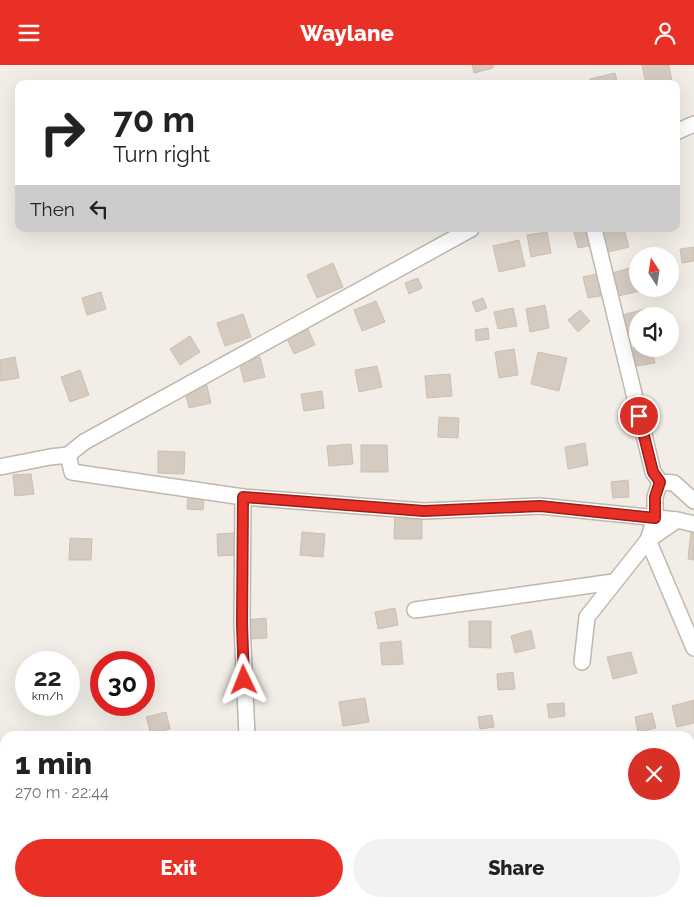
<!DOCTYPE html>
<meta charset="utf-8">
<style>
body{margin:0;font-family:Raleway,sans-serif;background:#f2f2f2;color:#222;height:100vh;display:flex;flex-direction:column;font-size:19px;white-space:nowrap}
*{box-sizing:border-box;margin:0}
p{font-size:16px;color:#767676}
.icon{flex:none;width:28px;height:28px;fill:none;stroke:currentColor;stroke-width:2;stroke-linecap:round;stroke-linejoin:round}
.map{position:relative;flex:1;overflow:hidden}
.panel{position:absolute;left:0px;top:666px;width:695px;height:176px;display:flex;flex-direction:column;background:#fff;border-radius:15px 15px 0 0;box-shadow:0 5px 20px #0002}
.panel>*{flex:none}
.hud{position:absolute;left:15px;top:15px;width:665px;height:152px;border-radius:10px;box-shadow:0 5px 20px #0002;background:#fff;color:#222;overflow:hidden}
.needle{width:32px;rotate:348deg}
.buttons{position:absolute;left:629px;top:182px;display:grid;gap:10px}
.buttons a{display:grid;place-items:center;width:50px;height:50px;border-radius:50%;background:#fff;box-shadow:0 5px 20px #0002;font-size:25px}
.speed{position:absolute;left:15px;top:586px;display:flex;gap:10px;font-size:25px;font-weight:700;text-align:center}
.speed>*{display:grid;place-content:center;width:65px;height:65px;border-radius:50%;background:#fff;box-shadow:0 5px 20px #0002;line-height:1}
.speed small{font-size:12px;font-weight:400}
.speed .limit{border:8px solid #d22;background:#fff;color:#111}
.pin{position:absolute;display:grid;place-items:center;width:42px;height:42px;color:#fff;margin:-21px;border:2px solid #fff;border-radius:50%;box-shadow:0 1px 5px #0007}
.me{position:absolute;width:55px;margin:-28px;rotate:358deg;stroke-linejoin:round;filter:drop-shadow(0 0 4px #0008)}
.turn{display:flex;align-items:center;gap:18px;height:105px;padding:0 15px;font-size:22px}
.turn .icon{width:65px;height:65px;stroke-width:2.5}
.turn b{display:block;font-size:35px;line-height:42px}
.then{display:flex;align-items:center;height:48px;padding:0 15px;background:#0003;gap:10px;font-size:19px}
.round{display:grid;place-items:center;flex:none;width:52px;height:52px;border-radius:26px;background:#f2f2f2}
.summary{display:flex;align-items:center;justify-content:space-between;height:85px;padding:0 15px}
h1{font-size:30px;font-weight:800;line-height:38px}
.cta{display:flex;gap:10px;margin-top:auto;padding:10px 15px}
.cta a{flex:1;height:58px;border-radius:30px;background:#e93027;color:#fff;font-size:20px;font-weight:800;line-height:58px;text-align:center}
.cta a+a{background:#f2f2f2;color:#222}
header{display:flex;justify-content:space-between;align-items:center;height:65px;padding:0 15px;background:#e93027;color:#fff;font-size:22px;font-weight:800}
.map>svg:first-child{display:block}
</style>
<header><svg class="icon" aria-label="menu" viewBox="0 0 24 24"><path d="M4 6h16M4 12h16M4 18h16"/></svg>Waylane<svg class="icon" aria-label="person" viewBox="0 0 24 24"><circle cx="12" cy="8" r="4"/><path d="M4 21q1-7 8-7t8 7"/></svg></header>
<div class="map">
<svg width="694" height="842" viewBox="0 0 694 842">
<rect width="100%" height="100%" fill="#f2eee7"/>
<g fill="#d6cbc0" stroke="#cdbfb1">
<polygon points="472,0 493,0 493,3 474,8"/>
<polygon points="642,0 669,0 672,17 646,19"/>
<polygon points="615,8 618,19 591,19 590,14"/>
<polygon points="587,164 594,180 578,183 574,167"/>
<polygon points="598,164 624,164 629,182 604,188"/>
<polygon points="547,167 551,188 531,192 527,170"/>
<polygon points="519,175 525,201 499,207 493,181"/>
<polygon points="694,182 694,196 682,198 680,184"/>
<polygon points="333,198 343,222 317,233 307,210"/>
<polygon points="634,202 640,226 618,231 612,208"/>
<polygon points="602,208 606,230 588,233 583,212"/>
<polygon points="418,213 422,223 409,229 405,218"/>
<polygon points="101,227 106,244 87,250 82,233"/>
<polygon points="483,233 487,243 476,247 472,237"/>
<polygon points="376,236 385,257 362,266 354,245"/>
<polygon points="545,240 549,263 530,267 526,244"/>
<polygon points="513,243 517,261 498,264 494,247"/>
<polygon points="645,244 647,251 638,251 638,268 628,270 623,250"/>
<polygon points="580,245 590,256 578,267 568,255"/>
<polygon points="243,249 251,272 225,281 217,258"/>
<polygon points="305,257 315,280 294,289 284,267"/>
<polygon points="488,263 489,274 476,276 475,265"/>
<polygon points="190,271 200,287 180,300 170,284"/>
<polygon points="638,281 638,284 652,284 655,298 636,301 633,282"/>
<polygon points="514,284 518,310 499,313 495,287"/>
<polygon points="538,287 567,293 559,326 531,319"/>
<polygon points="15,292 19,313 0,316 0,295"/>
<polygon points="260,292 265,312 244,317 239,297"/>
<polygon points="377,301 382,322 359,327 355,305"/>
<polygon points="80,305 89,330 70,337 61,312"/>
<polygon points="450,309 452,331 427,333 425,311"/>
<polygon points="206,317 211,338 189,343 184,323"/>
<polygon points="322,326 324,343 304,346 301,329"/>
<polygon points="439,352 459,353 458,373 438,372"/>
<polygon points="585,378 588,400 568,404 565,382"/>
<polygon points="351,379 353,399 329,401 327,381"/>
<polygon points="361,380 387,380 388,407 361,407"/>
<polygon points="158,386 185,387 184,409 158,408"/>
<polygon points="31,409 34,429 15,431 13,410"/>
<polygon points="628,415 629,432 613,433 611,417"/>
<polygon points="188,427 204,428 203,445 187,444"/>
<polygon points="395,448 422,448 422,474 394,474"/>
<polygon points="691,466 694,466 694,495 688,494"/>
<polygon points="302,467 325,469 323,492 300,490"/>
<polygon points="234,468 236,490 218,491 217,469"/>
<polygon points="70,473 92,474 91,495 69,495"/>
<polygon points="395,543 398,560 378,564 375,547"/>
<polygon points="266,553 267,573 247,574 246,555"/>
<polygon points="469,556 491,556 491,583 469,582"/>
<polygon points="531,565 535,583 515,588 511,571"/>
<polygon points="401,576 403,599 382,600 380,578"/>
<polygon points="631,587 637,608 613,614 607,592"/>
<polygon points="513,607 515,624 498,625 497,609"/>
<polygon points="365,633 369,657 343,661 339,637"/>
<polygon points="694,635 694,658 677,662 672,641"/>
<polygon points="564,638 565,651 549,653 547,639"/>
<polygon points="166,647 170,664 151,669 146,652"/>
<polygon points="652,648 656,663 638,667 635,652"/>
<polygon points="492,650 494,662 480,664 478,652"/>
</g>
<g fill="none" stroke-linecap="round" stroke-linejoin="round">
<defs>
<g id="street">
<polyline points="676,67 694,59"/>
<polyline points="471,164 84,377 68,390 72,407 243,432 424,446 540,441 677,455"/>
<polyline points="594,164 653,407 660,417 674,418 694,436"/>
<polyline points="0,402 50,392 68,390"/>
<polyline points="243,432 242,559 247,671"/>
<polyline points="694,459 677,455 648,475 694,583"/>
<polyline points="415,545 613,517"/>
<polyline points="582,597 587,552 648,475 655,453 655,432 660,417"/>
<polyline points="690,694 694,693"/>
<polyline points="283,842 289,838"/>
</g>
</defs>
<use href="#street" stroke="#c0b7ad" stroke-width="18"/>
<use href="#street" stroke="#fff" stroke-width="15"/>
</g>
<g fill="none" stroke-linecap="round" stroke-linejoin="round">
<defs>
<polyline id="route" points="244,615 242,559 243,432 424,446 540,441 655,453 655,432 660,417 653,407 639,351"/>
</defs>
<use href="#route" stroke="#971f19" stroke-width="12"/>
<use href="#route" stroke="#e93027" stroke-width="9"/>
</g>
</svg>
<div class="buttons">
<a><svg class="needle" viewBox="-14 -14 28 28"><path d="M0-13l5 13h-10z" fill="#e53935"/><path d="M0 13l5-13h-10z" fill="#767676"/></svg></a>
<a><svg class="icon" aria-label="sound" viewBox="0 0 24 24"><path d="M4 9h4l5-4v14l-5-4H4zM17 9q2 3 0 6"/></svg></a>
</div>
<div class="speed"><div>22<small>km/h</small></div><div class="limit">30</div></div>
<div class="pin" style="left:639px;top:351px;background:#d93025"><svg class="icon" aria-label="arrive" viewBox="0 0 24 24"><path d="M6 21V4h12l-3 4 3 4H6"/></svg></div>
<svg class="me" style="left:244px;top:615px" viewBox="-20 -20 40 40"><path d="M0-17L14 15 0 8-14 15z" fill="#e93027" stroke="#fff" stroke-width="4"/></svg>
<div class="hud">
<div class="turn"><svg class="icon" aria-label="right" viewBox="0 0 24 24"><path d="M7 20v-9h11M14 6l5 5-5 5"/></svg><div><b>70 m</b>Turn right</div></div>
<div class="then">Then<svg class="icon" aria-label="left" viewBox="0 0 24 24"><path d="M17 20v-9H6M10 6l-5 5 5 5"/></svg></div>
</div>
<section class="panel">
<div class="summary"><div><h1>1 min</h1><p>270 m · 22:44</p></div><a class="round" style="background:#d93025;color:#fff"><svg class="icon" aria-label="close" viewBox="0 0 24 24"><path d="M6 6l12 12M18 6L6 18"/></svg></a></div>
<div class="cta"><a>Exit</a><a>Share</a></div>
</section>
</div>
